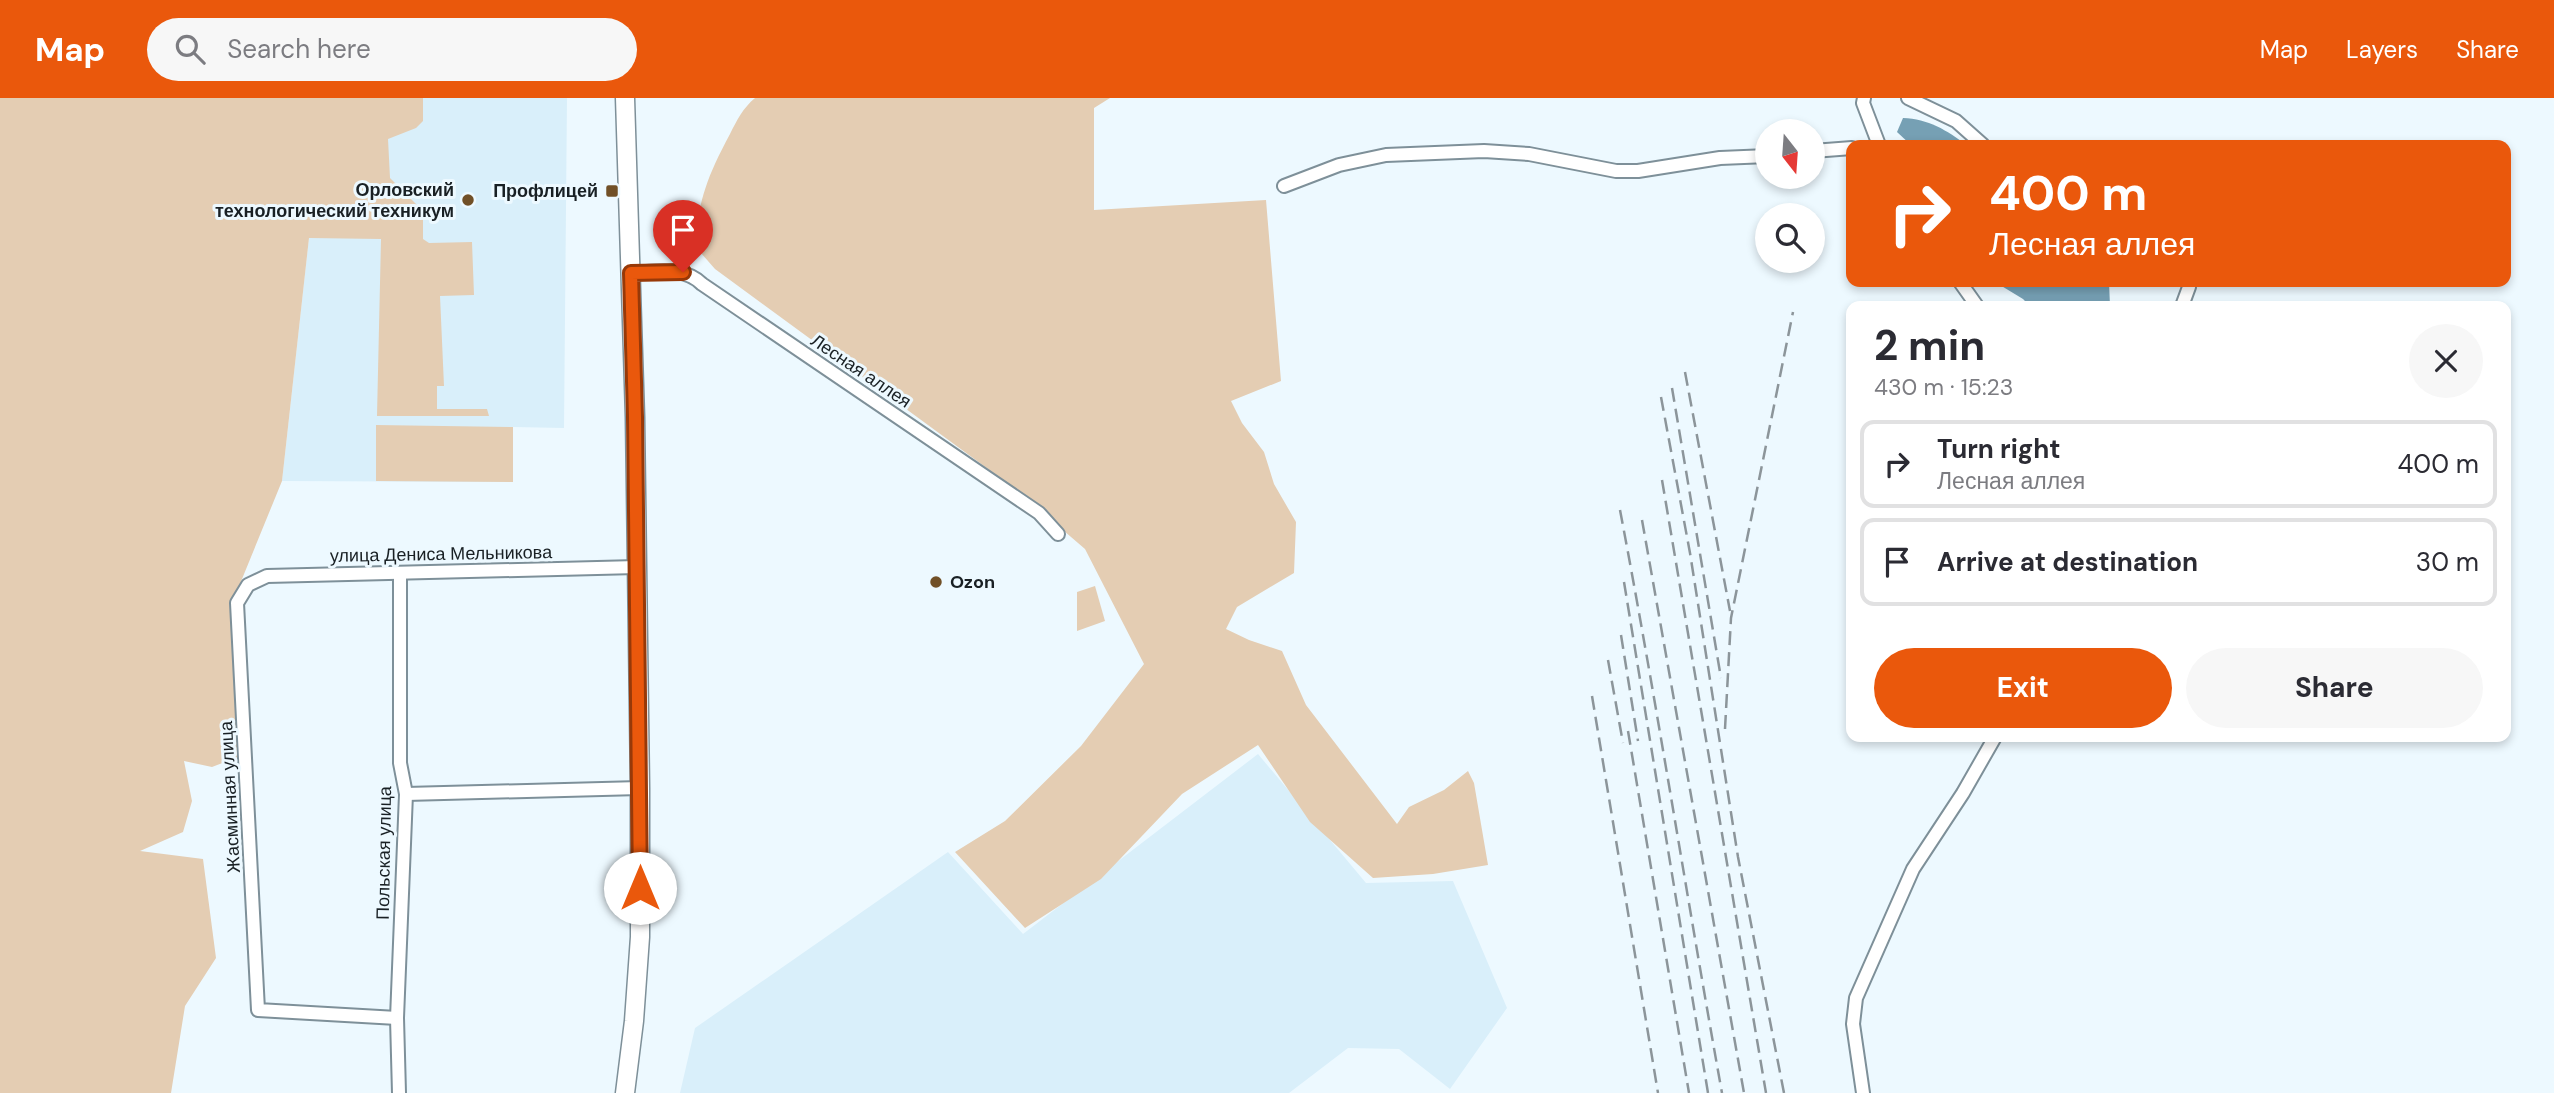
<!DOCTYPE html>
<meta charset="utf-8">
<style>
body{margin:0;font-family:"DM Sans",sans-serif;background:#f7f7f7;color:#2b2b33;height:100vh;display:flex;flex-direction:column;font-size:26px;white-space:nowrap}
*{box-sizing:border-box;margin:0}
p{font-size:23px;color:#7c7c81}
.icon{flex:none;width:38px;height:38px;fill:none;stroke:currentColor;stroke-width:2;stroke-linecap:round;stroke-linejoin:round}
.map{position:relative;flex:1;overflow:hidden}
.panel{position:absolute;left:1846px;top:203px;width:665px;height:441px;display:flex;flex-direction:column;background:#fff;border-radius:14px;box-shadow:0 4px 10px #0003}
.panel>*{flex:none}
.hud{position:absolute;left:1846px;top:42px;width:665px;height:147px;border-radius:14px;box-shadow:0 4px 10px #0003;background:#ea580c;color:#fff;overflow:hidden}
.needle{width:46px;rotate:163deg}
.controls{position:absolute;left:1755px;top:21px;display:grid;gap:14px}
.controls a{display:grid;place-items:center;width:70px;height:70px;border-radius:50%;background:#fff;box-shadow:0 4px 10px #0003;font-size:35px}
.pin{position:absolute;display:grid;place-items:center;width:60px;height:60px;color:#fff;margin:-72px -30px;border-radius:50% 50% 50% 0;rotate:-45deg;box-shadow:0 0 7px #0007}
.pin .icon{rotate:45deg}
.me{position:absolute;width:77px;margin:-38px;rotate:0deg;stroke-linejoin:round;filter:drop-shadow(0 0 5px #0008)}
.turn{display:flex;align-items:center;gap:24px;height:147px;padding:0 28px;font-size:32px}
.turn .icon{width:91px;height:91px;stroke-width:2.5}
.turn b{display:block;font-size:49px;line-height:60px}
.round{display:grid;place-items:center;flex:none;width:74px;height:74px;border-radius:37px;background:#f7f7f7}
.head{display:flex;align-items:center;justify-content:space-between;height:119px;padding:0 28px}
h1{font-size:42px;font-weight:700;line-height:52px}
.primary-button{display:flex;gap:14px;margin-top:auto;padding:14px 28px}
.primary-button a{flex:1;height:80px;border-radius:42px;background:#ea580c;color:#fff;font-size:28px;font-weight:700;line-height:80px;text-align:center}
.primary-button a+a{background:#f7f7f7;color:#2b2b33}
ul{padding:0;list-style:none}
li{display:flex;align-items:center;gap:21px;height:88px;margin:0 14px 10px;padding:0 14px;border:4px solid #e1e1e2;border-radius:14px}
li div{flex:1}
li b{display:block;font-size:26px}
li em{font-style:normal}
header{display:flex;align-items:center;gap:42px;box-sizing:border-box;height:98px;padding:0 35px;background:#ea580c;color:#fff}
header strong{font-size:33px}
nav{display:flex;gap:38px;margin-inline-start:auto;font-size:24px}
.search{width:490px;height:63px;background:#f7f7f7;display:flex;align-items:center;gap:18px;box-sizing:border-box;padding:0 24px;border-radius:38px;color:#7c7c81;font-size:26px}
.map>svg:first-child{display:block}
</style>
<header>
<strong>Map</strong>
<div class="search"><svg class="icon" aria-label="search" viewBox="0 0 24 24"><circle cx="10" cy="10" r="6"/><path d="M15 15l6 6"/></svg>Search here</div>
<nav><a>Map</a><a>Layers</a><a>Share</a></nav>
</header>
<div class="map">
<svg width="2554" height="995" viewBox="0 0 2554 995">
<rect width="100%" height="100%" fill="#edf9ff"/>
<g fill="#d9effa">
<polygon points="341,0 567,0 564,330 513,329 513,384 282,383 309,140"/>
<polygon points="1258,656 1366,785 1453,783 1507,910 1450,991 1399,951 1348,950 1289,995 680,995 695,930 948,754 1023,836"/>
</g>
<g fill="#e4cdb3">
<polygon points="0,0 423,0 423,23 416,30 388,41 390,80 423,113 423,141 429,145 472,144 474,197 440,198 444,288 437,288 437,311 487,311 489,318 377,318 381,141 309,140 282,383 233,503 238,659 212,669 184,663 192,703 183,734 140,753 203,761 216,860 185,908 171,995 0,995"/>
<path d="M755 0H1110L1094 10V112L1266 102 1281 283 1231 303 1242 325 1264 354 1274 386 1296 424 1294 475 1237 509 1226 531 1249 542 1282 553 1306 607 1397 726 1409 709 1444 692 1468 673 1474 685 1488 767 1433 776 1373 780 1310 724 1258 647 1182 696 1101 781 1025 830 955 754 1005 723 1081 648 1144 566 1085 451 1014 390 715 171 694 147C700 99 707 79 730 36 737 22 743 10 755 0Z"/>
<polygon points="376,327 513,329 513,384 376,383"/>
<polygon points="1095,488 1105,523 1077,533 1077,494"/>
</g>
<g fill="#76a0b4">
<path d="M1903 20C1928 21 1947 32 1966 47H1911L1897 34Z"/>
<polygon points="1995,184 2109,184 2110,208 2030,208 2023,201"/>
</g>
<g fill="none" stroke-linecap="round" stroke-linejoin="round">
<defs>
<g id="street">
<polyline points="1864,0 1863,5 1879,47"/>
<polyline points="1908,0 1956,23 1983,47"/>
<polyline points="1813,53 1852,50"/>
<polyline points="1284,88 1339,67 1386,57 1484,53 1529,56 1616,73 1638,73 1720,60 1768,58"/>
<path d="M630 175C656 174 684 168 702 186L1039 415 1058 436"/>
<polyline points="1960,184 1977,208"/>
<polyline points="2182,208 2189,189 2189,184"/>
<polyline points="406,696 640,690"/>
<polyline points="397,920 258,912 237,505 248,487 267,478 637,469"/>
<polyline points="399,995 397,920 406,696 400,665 400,475"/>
<polyline points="1863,995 1853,926 1856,900 1913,771 1963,695 1995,639"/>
</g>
<polyline id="secondary" points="625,995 634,923 640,839 640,690 635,319 625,0"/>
</defs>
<use href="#street" stroke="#7e9099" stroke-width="16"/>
<use href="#secondary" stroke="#7e9099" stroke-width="21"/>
<use href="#street" stroke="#fff" stroke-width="12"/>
<use href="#secondary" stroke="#fff" stroke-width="18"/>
<g stroke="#8c959a" stroke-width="2.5" stroke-dasharray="14 7" stroke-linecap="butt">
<polyline points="1685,274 1730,513"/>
<polyline points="1672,290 1721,580"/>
<polyline points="1661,299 1690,455 1738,759 1784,995"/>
<polyline points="1662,382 1766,995"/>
<path d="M1620 412C1657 606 1687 801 1722 995"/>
<polyline points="1642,422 1744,995"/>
<polyline points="1624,484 1708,995"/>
<polyline points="1621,537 1638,643"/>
<polyline points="1608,562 1623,645"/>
<polyline points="1592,598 1658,995"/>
<polyline points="1725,631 1731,520 1793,214"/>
<polyline points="1628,633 1689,995"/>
</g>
</g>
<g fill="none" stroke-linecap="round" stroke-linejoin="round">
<defs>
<polyline id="route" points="640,790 635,319 631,175 683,174"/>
</defs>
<use href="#route" stroke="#983908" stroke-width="18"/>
<use href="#route" stroke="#ea580c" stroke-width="12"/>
</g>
<g fill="#715027" stroke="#edf9ff" stroke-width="2.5">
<rect x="605" y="86" width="14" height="14" rx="3.5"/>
<circle cx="468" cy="102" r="7"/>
<circle cx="936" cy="484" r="7"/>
</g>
<g text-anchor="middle" stroke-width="6" stroke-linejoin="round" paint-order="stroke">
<g font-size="18" font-weight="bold" fill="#192024" stroke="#edf9ff" text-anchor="end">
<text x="454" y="98">Орловский<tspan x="454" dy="21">технологический техникум</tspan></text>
<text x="598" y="99">Профлицей</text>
<text x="950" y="490" text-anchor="start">Ozon</text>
</g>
<g font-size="18" fill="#192024" stroke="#edf9ff">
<text transform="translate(861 273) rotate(34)" y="6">Лесная аллея</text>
<text transform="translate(441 456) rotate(-1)" y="6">улица Дениса Мельникова</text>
<text transform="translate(230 699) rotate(-93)" y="6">Жасминная улица</text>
<text transform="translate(384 755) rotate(-89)" y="6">Польская улица</text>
</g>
</g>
</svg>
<div class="controls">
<a><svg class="needle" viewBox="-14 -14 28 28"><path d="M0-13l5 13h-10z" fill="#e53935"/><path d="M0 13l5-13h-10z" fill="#7c7c81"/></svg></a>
<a><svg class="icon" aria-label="search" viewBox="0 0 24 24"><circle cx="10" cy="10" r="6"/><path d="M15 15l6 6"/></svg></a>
</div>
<div class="pin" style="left:683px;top:174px;background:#d93025"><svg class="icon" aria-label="arrive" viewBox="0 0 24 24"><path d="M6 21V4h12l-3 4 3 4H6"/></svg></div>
<svg class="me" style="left:640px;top:790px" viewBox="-20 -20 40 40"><circle r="19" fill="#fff"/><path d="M0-13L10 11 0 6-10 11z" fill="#ea580c"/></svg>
<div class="hud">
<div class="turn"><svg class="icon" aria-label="right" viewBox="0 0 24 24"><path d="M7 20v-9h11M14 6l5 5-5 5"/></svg><div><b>400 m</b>Лесная аллея</div></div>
</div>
<section class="panel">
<div class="head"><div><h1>2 min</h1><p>430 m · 15:23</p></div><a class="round"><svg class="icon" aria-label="close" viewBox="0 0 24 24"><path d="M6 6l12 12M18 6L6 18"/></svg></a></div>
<ul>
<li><svg class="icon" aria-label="right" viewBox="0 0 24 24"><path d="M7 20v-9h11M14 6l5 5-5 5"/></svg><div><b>Turn right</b><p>Лесная аллея</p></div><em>400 m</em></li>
<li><svg class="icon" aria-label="arrive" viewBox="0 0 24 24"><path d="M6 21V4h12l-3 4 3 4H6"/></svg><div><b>Arrive at destination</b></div><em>30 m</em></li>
</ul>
<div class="primary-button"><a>Exit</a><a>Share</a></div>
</section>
</div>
